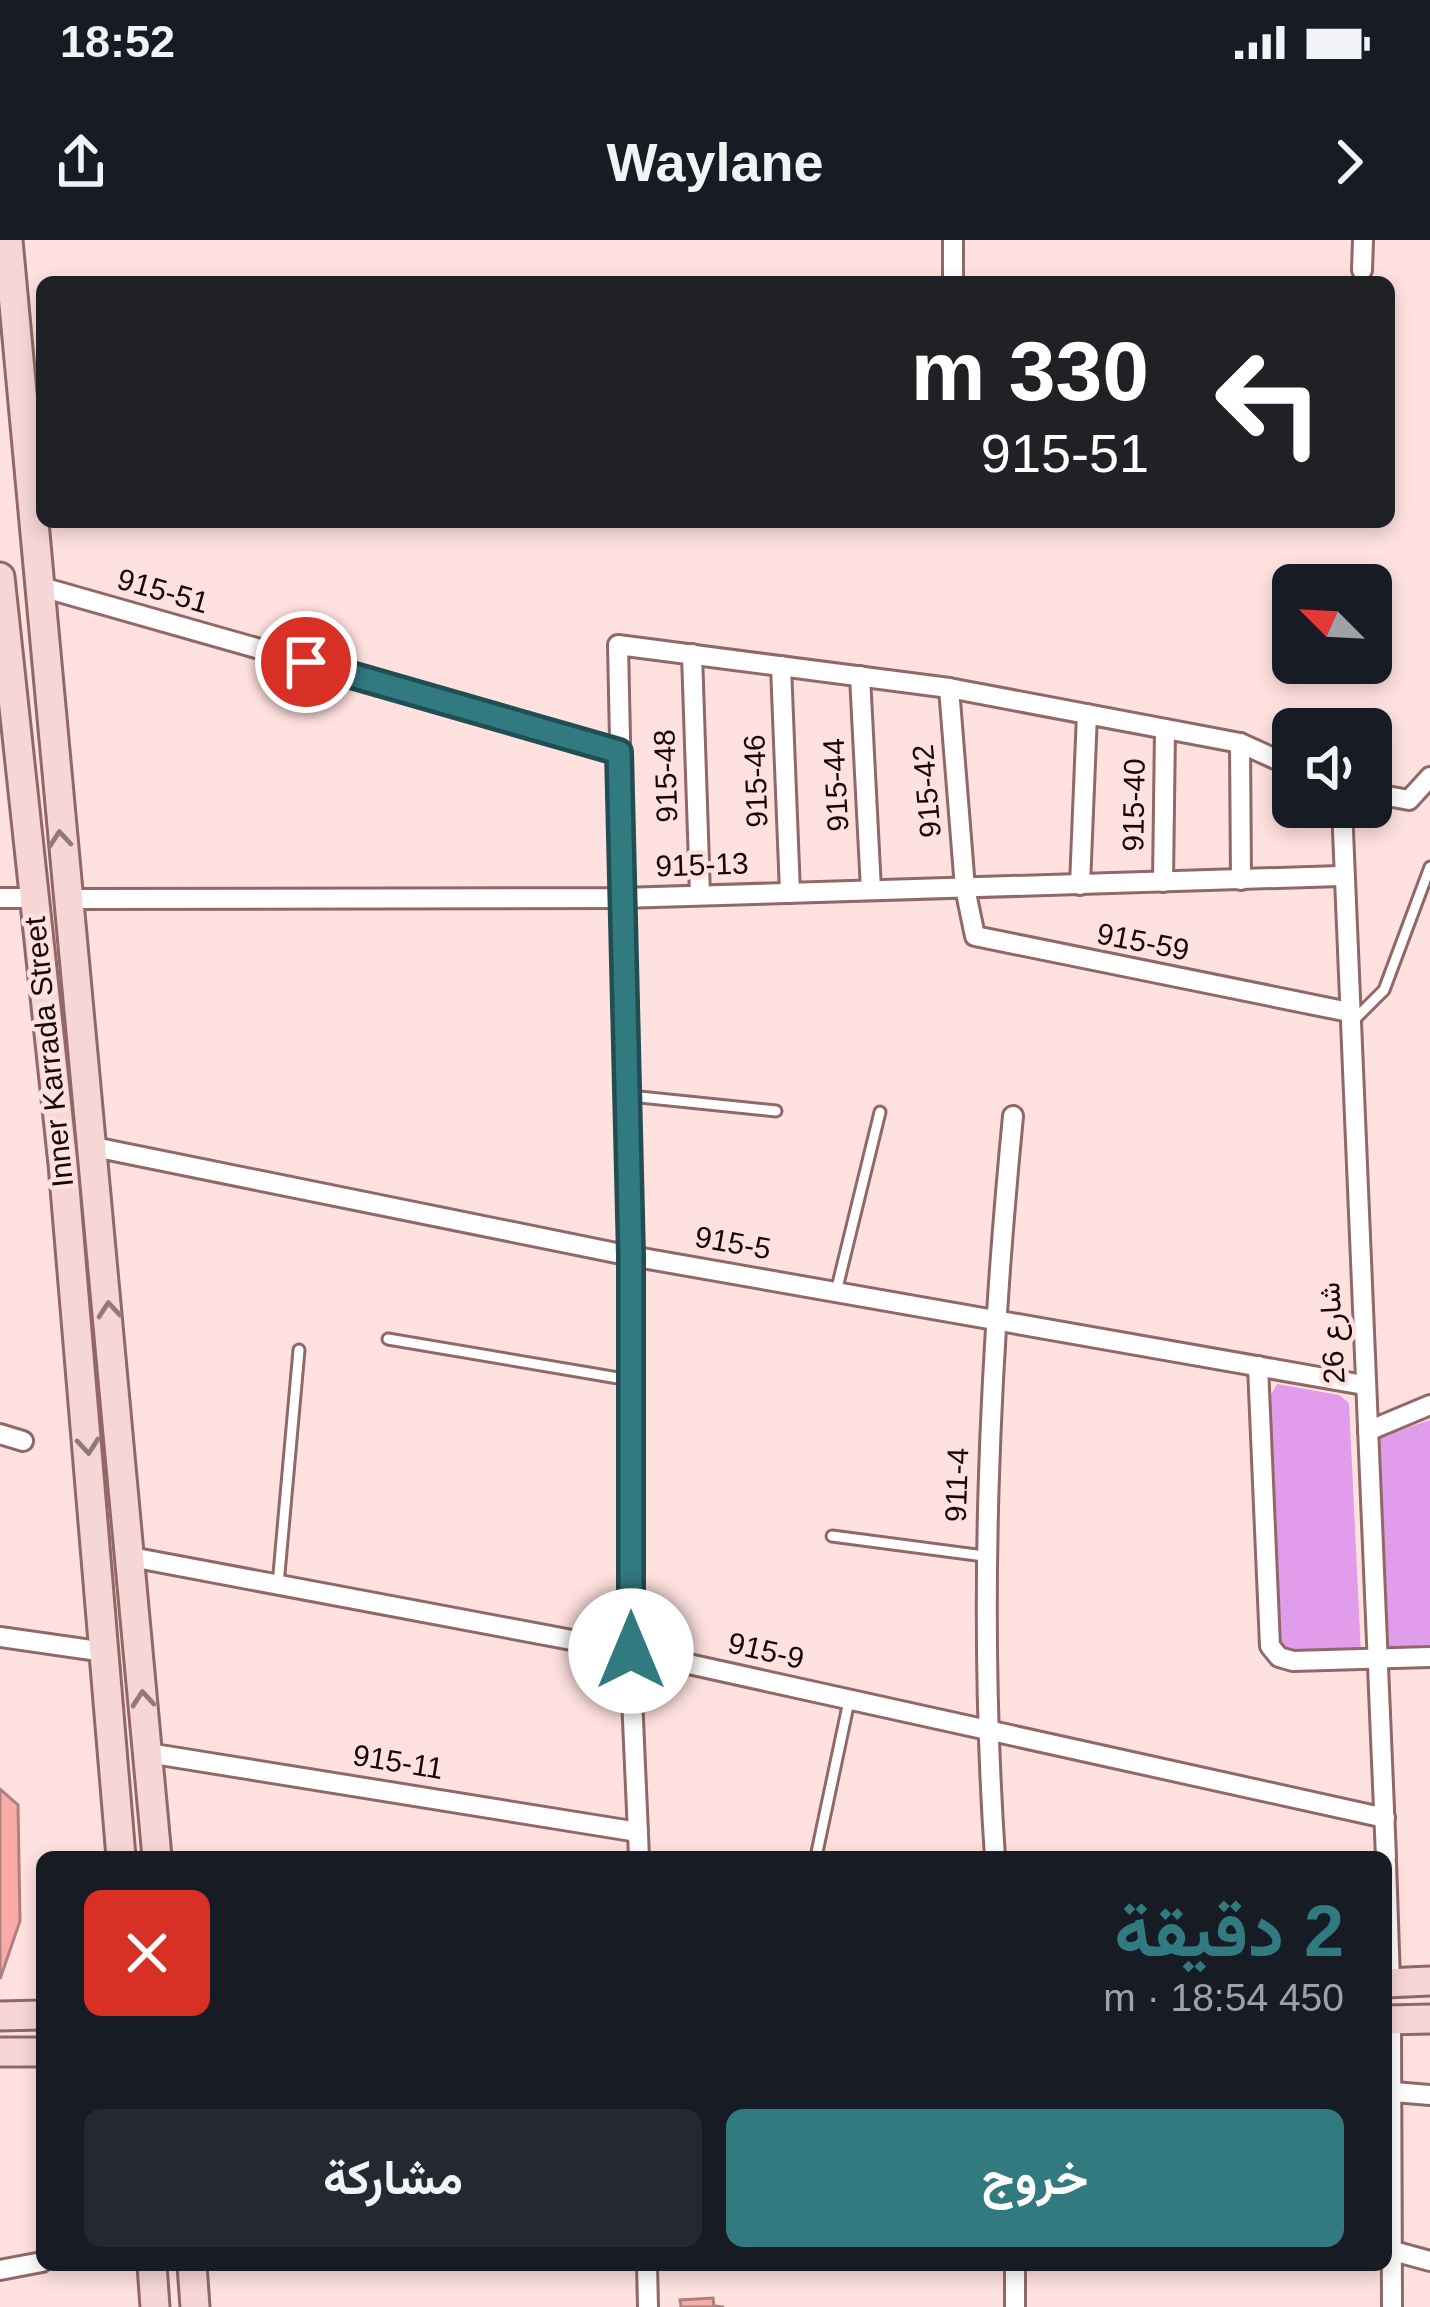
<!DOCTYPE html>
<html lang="ar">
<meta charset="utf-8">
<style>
body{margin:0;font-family:Helvetica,Vazirmatn,sans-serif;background:#242831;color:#f1f3f6;direction:rtl;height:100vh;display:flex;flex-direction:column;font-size:45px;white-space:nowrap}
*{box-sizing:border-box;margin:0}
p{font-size:39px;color:#9ea1a6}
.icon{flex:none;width:66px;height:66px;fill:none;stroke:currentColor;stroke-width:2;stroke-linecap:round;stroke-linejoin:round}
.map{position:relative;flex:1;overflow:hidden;direction:ltr}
.details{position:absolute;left:36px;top:1611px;width:1356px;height:420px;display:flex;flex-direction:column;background:#171b24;border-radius:18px;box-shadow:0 6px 18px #0003;direction:rtl}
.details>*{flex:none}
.banner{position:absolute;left:36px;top:36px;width:1359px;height:252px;border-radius:18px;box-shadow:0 6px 18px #0003;direction:rtl;background:#202124;color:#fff;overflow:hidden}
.needle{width:78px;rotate:294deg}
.tools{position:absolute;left:1272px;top:324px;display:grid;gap:24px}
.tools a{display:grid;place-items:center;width:120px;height:120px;border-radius:18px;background:#171b24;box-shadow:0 6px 18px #0003;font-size:60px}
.pin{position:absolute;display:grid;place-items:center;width:102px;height:102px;color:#fff;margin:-51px;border:6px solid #fff;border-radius:50%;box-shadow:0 3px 12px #0007}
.me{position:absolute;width:132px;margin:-66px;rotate:0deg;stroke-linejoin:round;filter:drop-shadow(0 0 9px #0008)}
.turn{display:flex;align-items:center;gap:42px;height:252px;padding:0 48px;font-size:54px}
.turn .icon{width:156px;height:156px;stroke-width:2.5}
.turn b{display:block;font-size:84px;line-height:102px}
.round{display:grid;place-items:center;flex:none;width:126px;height:126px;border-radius:18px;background:#242831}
.headline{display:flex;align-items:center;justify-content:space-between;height:204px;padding:0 48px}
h1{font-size:72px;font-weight:700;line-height:90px;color:#317a80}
.primary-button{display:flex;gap:24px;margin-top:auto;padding:24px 48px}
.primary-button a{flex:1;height:138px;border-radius:18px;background:#317a80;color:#fff;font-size:48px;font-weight:700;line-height:138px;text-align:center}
.primary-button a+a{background:#242831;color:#f1f3f6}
.status{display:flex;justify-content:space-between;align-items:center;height:84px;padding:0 60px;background:#171b24;direction:ltr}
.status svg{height:33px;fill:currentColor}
header{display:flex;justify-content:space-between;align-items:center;height:156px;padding:0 48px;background:#171b24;font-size:54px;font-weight:700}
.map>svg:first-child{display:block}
</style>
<div class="status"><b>18:52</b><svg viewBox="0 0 49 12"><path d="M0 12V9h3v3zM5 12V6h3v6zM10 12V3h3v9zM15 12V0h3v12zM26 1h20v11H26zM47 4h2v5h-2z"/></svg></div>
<header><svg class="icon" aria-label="forward" viewBox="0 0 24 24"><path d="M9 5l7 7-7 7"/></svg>Waylane<svg class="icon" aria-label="share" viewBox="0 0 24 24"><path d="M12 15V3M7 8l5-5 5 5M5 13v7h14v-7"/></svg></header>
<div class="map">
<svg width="1430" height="2067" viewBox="0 0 1430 2067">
<rect width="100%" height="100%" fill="#ffe2e0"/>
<g fill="#e19ceb">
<polygon points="1277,1144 1339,1155 1349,1163 1361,1414 1294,1415 1278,1399 1267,1162"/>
<polygon points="1430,1180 1430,1405 1387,1409 1377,1198"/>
</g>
<g fill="#fbaba7" stroke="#ac817e" stroke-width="3">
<polygon points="0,1549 18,1565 20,1681 0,1739"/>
<polygon points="713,2058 714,2066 724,2067 681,2067 680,2060"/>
</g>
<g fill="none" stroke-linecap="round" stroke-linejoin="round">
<defs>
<g id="lane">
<polyline points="1353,781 1384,750 1430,627"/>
<polyline points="630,856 776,871"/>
<polyline points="836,1052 880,872"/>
<polyline points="388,1099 630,1140"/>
<polyline points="832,1296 984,1316"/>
<polyline points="278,1345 299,1110"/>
<polyline points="816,1617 849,1461"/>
</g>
<g id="street">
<polyline points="953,0 953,42"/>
<polyline points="1362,30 1363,0"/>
<polyline points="38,346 619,511"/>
<polyline points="692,414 700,655"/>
<polyline points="781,426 790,653"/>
<polyline points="860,436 871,650"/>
<polyline points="949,448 965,648 975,696 1349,772"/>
<polyline points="1240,503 1241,640"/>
<polyline points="1371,553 1409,560 1430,537"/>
<polyline points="1342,567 1386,1617"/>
<polyline points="1163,642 1165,489"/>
<polyline points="1080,645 1087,474"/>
<polyline points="0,658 35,658"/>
<polyline points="65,659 621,658 1341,636"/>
<polyline points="94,907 631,1016 1364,1145"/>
<polyline points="1258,1126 1270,1406 1279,1417 1293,1421 1430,1417"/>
<polyline points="1368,1191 1430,1165"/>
<polyline points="0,1194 23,1201"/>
<polyline points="131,1317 630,1411 1385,1578"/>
<polyline points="0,1397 105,1412"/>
<polyline points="148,1513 638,1592"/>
<polyline points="639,1617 630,1411 631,1016 618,405 949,448 1240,503 1293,527"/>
<path d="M995 1617C978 1369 989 1124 1013 876"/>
<polyline points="1386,1622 1390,1742"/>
<polyline points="1391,1780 1392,2067"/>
<polyline points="1394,1852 1430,1855"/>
<polyline points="1386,2009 1430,2021"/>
<polyline points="647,2025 648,2067"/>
<polyline points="1015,2025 1015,2067"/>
<polyline points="0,2030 42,2022"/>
</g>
<g id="secondary">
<polyline points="8,0 157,1617"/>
<polyline points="0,337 63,924 121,1617"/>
<polyline points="1386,1743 1430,1741"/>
<polyline points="0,1776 42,1775"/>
<polyline points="1386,1780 1430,1779"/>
<polyline points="0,1812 42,1812"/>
<polyline points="152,2025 155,2067"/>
<polyline points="192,2025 195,2067"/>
</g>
</defs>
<use href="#lane" stroke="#916866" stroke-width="15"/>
<use href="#street" stroke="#916866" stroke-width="24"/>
<use href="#secondary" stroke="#916866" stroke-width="33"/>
<use href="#lane" stroke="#fff" stroke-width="9"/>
<use href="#street" stroke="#fff" stroke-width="18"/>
<use href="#secondary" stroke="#f6d7d6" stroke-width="27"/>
</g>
<defs><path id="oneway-chevron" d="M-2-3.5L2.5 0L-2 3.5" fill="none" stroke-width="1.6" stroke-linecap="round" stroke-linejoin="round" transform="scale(3)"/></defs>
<g stroke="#927a79">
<use href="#oneway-chevron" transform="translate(60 599) rotate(-95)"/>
<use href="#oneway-chevron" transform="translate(109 1070) rotate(-95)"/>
<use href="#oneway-chevron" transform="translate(88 1206) rotate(85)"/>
<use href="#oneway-chevron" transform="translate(143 1459) rotate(-95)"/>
</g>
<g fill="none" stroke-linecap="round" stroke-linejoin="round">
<defs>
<polyline id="route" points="306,422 619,512 631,1016 631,1411"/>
</defs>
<use href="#route" stroke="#204f53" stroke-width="30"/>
<use href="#route" stroke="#317a80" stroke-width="21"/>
</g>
<g text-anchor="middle" stroke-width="9" stroke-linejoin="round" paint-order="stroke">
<g font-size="30" fill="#170807" stroke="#ffe2e0">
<text transform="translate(163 351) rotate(16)" y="10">915-51</text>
<text transform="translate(666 536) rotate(-92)" y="10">915-48</text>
<text transform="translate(756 541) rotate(-92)" y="10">915-46</text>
<text transform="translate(836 545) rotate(-93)" y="10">915-44</text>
<text transform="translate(927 551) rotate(-95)" y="10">915-42</text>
<text transform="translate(1134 565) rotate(-89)" y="10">915-40</text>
<text transform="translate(702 625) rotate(-2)" y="10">915-13</text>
<text transform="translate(1143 702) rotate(11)" y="10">915-59</text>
<text transform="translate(49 812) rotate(-96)" y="10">Inner Karrada Street</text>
<text transform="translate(733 1003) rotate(10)" y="10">915-5</text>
<text transform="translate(1332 1093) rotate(-93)" y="10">شارع 26</text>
<text transform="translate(957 1245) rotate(-88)" y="10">911-4</text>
<text transform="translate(766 1411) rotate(13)" y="10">915-9</text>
<text transform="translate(398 1522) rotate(9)" y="10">915-11</text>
</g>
</g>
</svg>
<div class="tools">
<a><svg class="needle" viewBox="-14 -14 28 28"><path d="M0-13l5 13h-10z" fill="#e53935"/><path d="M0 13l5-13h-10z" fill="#9ea1a6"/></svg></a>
<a><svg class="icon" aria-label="sound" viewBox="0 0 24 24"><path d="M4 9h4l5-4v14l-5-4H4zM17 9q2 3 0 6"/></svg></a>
</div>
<div class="pin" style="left:306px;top:422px;background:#d93025"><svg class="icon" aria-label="arrive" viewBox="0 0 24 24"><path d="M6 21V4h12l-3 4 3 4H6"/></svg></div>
<svg class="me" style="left:631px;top:1411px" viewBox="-20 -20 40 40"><circle r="19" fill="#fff"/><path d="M0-13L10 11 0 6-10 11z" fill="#317a80"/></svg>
<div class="banner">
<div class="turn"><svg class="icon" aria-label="left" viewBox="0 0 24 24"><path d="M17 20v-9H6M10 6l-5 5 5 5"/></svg><div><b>330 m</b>915-51</div></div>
</div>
<section class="details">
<div class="headline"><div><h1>2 دقيقة</h1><p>450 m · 18:54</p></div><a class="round" style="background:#d93025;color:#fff"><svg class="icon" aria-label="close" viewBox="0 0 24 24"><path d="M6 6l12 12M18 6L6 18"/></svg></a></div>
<div class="primary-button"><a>خروج</a><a>مشاركة</a></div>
</section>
</div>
